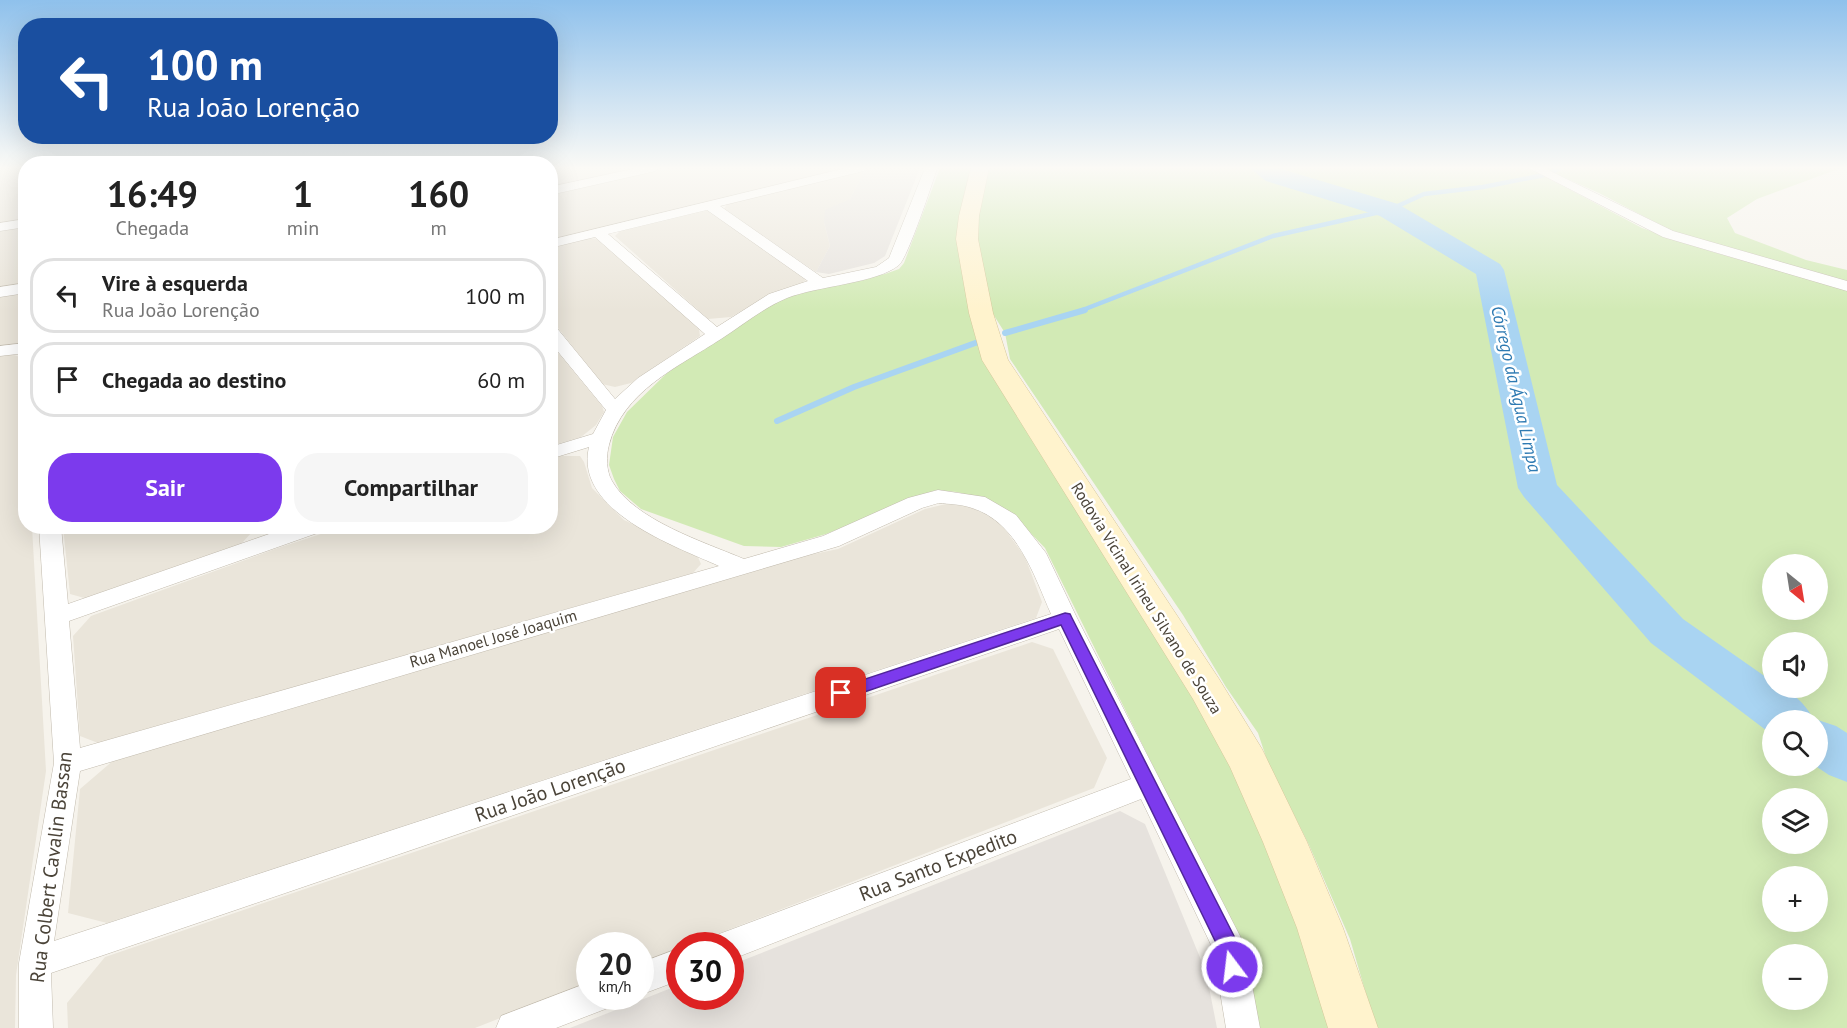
<!DOCTYPE html>
<html lang="pt">
<meta charset="utf-8">
<style>
body{margin:0;font-family:"PT Sans",sans-serif;background:#f6f6f6;color:#222;height:100vh;display:flex;flex-direction:column;font-size:22px;white-space:nowrap}
*{box-sizing:border-box;margin:0}
p{font-size:20px;color:#767676}
.icon{flex:none;width:33px;height:33px;fill:none;stroke:currentColor;stroke-width:2;stroke-linecap:round;stroke-linejoin:round}
.map{position:relative;flex:1;overflow:hidden}
.panel{position:absolute;left:18px;top:156px;width:540px;height:378px;display:flex;flex-direction:column;background:#fff;border-radius:24px;box-shadow:0 6px 24px #0002}
.panel>*{flex:none}
.guide{position:absolute;left:18px;top:18px;width:540px;height:126px;border-radius:24px;box-shadow:0 6px 24px #0002;background:#1a4fa0;color:#fff;overflow:hidden}
.needle{width:39px;rotate:150deg}
.buttons{position:absolute;left:1762px;top:554px;display:grid;gap:12px}
.buttons a{display:grid;place-items:center;width:66px;height:66px;border-radius:50%;background:#fff;box-shadow:0 6px 24px #0002;font-size:30px}
.speed{position:absolute;left:576px;top:932px;display:flex;gap:12px;font-size:30px;font-weight:700;text-align:center}
.speed>*{display:grid;place-content:center;width:78px;height:78px;border-radius:50%;background:#fff;box-shadow:0 6px 24px #0002;line-height:1}
.speed small{font-size:15px;font-weight:400}
.speed .limit{border:9px solid #d22;background:#fff;color:#111}
.pin{position:absolute;display:grid;place-items:center;width:51px;height:51px;color:#fff;margin:-26px;border-radius:12px;box-shadow:0 3px 9px #0006}
.me{position:absolute;width:66px;margin:-33px;rotate:345deg;stroke-linejoin:round;filter:drop-shadow(0 0 4px #0008)}
.turn{display:flex;align-items:center;gap:21px;height:126px;padding:0 30px;font-size:27px}
.turn .icon{width:78px;height:78px;stroke-width:2.5}
.turn b{display:block;font-size:42px;line-height:51px}
.eta{display:flex;justify-content:space-evenly;align-items:center;height:102px;text-align:center}
.eta b{font-size:36px;font-weight:800;line-height:42px}
.button{display:flex;gap:12px;margin-top:auto;padding:12px 30px}
.button a{flex:1;height:69px;border-radius:24px;background:#7c3aed;color:#fff;font-size:24px;font-weight:800;line-height:69px;text-align:center}
.button a+a{background:#f6f6f6;color:#222}
ul{padding:0;list-style:none}
li{display:flex;align-items:center;gap:18px;height:75px;margin:0 12px 9px;padding:0 18px;border:3px solid #e0e0e0;border-radius:24px}
li div{flex:1}
li b{display:block;font-size:22px}
li em{font-style:normal}
.map>svg:first-child{display:block}
</style>
<div class="map">
<svg width="1847" height="1028" viewBox="0 0 1847 1028">
<rect width="100%" height="100%" fill="#f6f3ec"/>
<g fill="#eae5da">
<polygon points="0,168 25,168 25,219 0,223"/>
<polygon points="551,168 641,168 551,188"/>
<polygon points="671,168 845,168 551,240 550,195"/>
<polygon points="866,168 850,199 824,222 830,246 816,272 724,210 727,203"/>
<polygon points="699,210 712,210 808,278 800,285 774,292 731,317 708,319 615,236 621,230"/>
<polygon points="25,226 25,285 0,289 0,230"/>
<polygon points="587,238 600,239 699,329 700,336 631,383 615,387 602,384 551,319 550,247"/>
<polygon points="25,292 25,342 0,346 0,296"/>
<polygon points="550,343 602,406 604,412 596,425 581,437 551,446"/>
<polygon points="8,353 23,358 26,526 32,527 46,771 16,975 15,1028 0,1028 0,355"/>
<polygon points="561,456 580,456 584,462 592,488 624,520 696,553 701,564 693,573 98,743 80,736 73,636 91,616 275,549 342,527 550,526 551,459"/>
<polygon points="946,504 968,506 999,521 1025,557 1042,602 1036,618 107,923 68,913 80,789 115,759 794,558 838,549 925,509"/>
<polygon points="250,526 252,532 241,544 88,599 70,594 63,527"/>
<polygon points="1032,642 1053,649 1107,758 1094,788 689,945 680,945 679,949 641,964 640,945 590,945 589,983 475,1028 68,1028 67,1003 105,957"/>
</g>
<g fill="#e6e2dd">
<polygon points="866,168 920,168 885,256 874,263 829,274 816,272 830,246 824,222 825,210 850,199"/>
<polygon points="1120,811 1145,824 1206,972 1217,1028 570,1028 679,985 680,996 730,996 731,965"/>
</g>
<g fill="#d2eab5" fill-rule="evenodd">
<polygon points="940,168 975,168 957,238 969,313 977,342 1237,768 1336,1028 1256,1028 1159,778 1045,548 1015,517 984,499 957,492 936,490 826,534 781,547 744,546 641,509 620,491 614,479 609,465 613,437 627,412 667,373 761,310 785,298 824,285 885,274 899,269 904,263"/>
<path d="M990 168H1529L1642 228 1713 252 1847 290V1028H1376L1350 939 1309 845 1268 763 1258 733 1226 687 1183 615 1010 359 1005 333 993 314 977 237 979 198ZM1773 564H1818V609H1773ZM1773 642H1818V687H1773ZM1773 720H1818V765H1773ZM1773 798H1818V843H1773ZM1773 876H1818V921H1773ZM1773 954H1818V999H1773Z"/>
<polygon points="1543,168 1841,168 1757,199 1727,218 1735,233 1806,260 1847,270 1847,284 1676,233 1599,193"/>
</g>
<g fill="none" stroke-linecap="round" stroke-linejoin="round">
<g stroke="#a9d4f2" stroke-width="4.5">
<polyline points="1552,172 1559,168"/>
<polyline points="1080,311 1273,236 1389,210 1424,194 1483,187 1544,175"/>
</g>
<g stroke="#a9d4f2" stroke-width="6">
<polyline points="1005,333 1085,310"/>
<polyline points="777,421 854,387 978,342"/>
</g>
<g fill="#a9d4f2" fill-rule="evenodd">
<path d="M1250 168H1278L1398 204 1500 264 1504 270 1557 485 1683 619 1773 682V687C1790 687 1807 706 1814 720H1773V735L1771 734 1651 643 1524 497 1518 488 1476 274 1380 216 1266 181Z"/>
<polygon points="1818,720 1836,726 1847,733 1847,782 1829,775 1814,765 1818,765"/>
</g>
<defs>
<g id="street">
<polygon points="637,168 658,168 656,171 550,195 550,187"/>
<path d="M846 168H866L864 171 720 206 823 278 876 267 889 258 925 168H937C933 182 908 257 899 265 878 283 817 286 787 298 763 308 743 325 721 339 678 367 623 391 609 445 606 456 606 471 612 481 634 520 704 542 744 559L823 536 908 498 938 490 985 497 1016 515 1046 553 1077 618 1240 936 1245 947 1260 1028H1226L1213 949 1141 799 730 960V945H714L719 934 730 930 1131 779 1059 629 51 973 53 1028H19V963L54 763 39 526H61L68 604 292 526H325L323 531 69 621 80 748 719 566C675 546 574 511 589 447L550 459V447L593 434 606 410 550 342V326L556 327 615 399 638 378 705 334 595 237 550 248V240ZM707 210 808 281 769 294 717 327 608 234ZM939 503C949 504 961 504 972 508 1017 522 1034 575 1051 614L54 941 80 771 839 546 922 508Z"/>
<polygon points="1529,168 1544,168 1673,231 1847,281 1847,291 1663,237"/>
<polygon points="26,219 26,227 0,231 0,223"/>
<polygon points="26,283 26,293 0,297 0,287"/>
<polygon points="26,343 26,353 0,356 0,346"/>
<polygon points="680,948 680,980 640,995 640,963"/>
<polygon points="590,982 590,996 612,996 608,1008 556,1028 496,1028 501,1016"/>
</g>
<polygon id="secondary" points="971,168 989,168 979,216 978,239 993,313 1008,360 1219,679 1262,749 1307,842 1343,928 1378,1028 1328,1028 1297,928 1263,842 1230,767 1193,699 982,360 969,313 956,239 959,216"/>
</defs>
<use href="#street" stroke="#c2bbae" stroke-width="1"/>
<use href="#secondary" stroke="#d6c79b" stroke-width="1"/>
<use href="#street" fill="#fff" fill-rule="evenodd"/>
<use href="#secondary" fill="#fff3cd" fill-rule="evenodd"/>
</g>
<linearGradient id="sky" x2="0" y2="1"><stop stop-color="#8fc1ec"/><stop offset="0.54" stop-color="#fbfaf6"/><stop offset="1" stop-color="#fbfaf6" stop-opacity="0"/></linearGradient>
<rect width="1847" height="311" fill="url(#sky)"/>
<polygon fill="#7c3aed" stroke="#51269a" stroke-width="1.5" points="1065,613 1070,614 1072,618 1236,940 1243,967 1240,975 1232,978 1225,975 1219,949 1061,625 841,700 835,698 833,693 835,689"/>
<g text-anchor="middle" stroke-width="5" stroke-linejoin="round" paint-order="stroke">
<g font-size="16" fill="#4b4439" stroke="#fff">
<text transform="translate(1147 598) rotate(58)" y="6">Rodovia Vicinal Irineu Silvano de Souza</text>
<text transform="translate(493 638) rotate(-16)" y="6">Rua Manoel José Joaquim</text>
</g>
<g font-size="18" font-style="italic" fill="#2e7ab2" stroke="#fff">
<text transform="translate(1516 389) rotate(77)" y="6">Córrego da Água Limpa</text>
</g>
<g font-size="20" fill="#4b4439" stroke="#fff">
<text transform="translate(550 790) rotate(-19)" y="7">Rua João Lorenção</text>
<text transform="translate(938 865) rotate(-21)" y="7">Rua Santo Expedito</text>
<text transform="translate(51 867) rotate(-83)" y="7">Rua Colbert Cavalin Bassan</text>
</g>
</g>
</svg>
<div class="buttons">
<a><svg class="needle" viewBox="-14 -14 28 28"><path d="M0-13l5 13h-10z" fill="#e53935"/><path d="M0 13l5-13h-10z" fill="#767676"/></svg></a>
<a><svg class="icon" aria-label="sound" viewBox="0 0 24 24"><path d="M4 9h4l5-4v14l-5-4H4zM17 9q2 3 0 6"/></svg></a>
<a><svg class="icon" aria-label="search" viewBox="0 0 24 24"><circle cx="10" cy="10" r="6"/><path d="M15 15l6 6"/></svg></a>
<a><svg class="icon" aria-label="layers" viewBox="0 0 24 24"><path d="M12 4l9 5-9 5-9-5zM3 14l9 5 9-5"/></svg></a>
<a>+</a>
<a>−</a>
</div>
<div class="speed"><div>20<small>km/h</small></div><div class="limit">30</div></div>
<div class="pin" style="left:841px;top:693px;background:#d93025"><svg class="icon" aria-label="arrive" viewBox="0 0 24 24"><path d="M6 21V4h12l-3 4 3 4H6"/></svg></div>
<svg class="me" style="left:1232px;top:967px" viewBox="-20 -20 40 40"><circle r="17" fill="#7c3aed" stroke="#fff" stroke-width="3"/><path d="M0-11L8 9 0 5-8 9z" fill="#fff"/></svg>
<div class="guide">
<div class="turn"><svg class="icon" aria-label="left" viewBox="0 0 24 24"><path d="M17 20v-9H6M10 6l-5 5 5 5"/></svg><div><b>100 m</b>Rua João Lorenção</div></div>
</div>
<section class="panel">
<div class="eta">
<div><b>16:49</b><p>Chegada</p></div>
<div><b>1</b><p>min</p></div>
<div><b>160</b><p>m</p></div>
</div>
<ul>
<li><svg class="icon" aria-label="left" viewBox="0 0 24 24"><path d="M17 20v-9H6M10 6l-5 5 5 5"/></svg><div><b>Vire à esquerda</b><p>Rua João Lorenção</p></div><em>100 m</em></li>
<li><svg class="icon" aria-label="arrive" viewBox="0 0 24 24"><path d="M6 21V4h12l-3 4 3 4H6"/></svg><div><b>Chegada ao destino</b></div><em>60 m</em></li>
</ul>
<div class="button"><a>Sair</a><a>Compartilhar</a></div>
</section>
</div>
